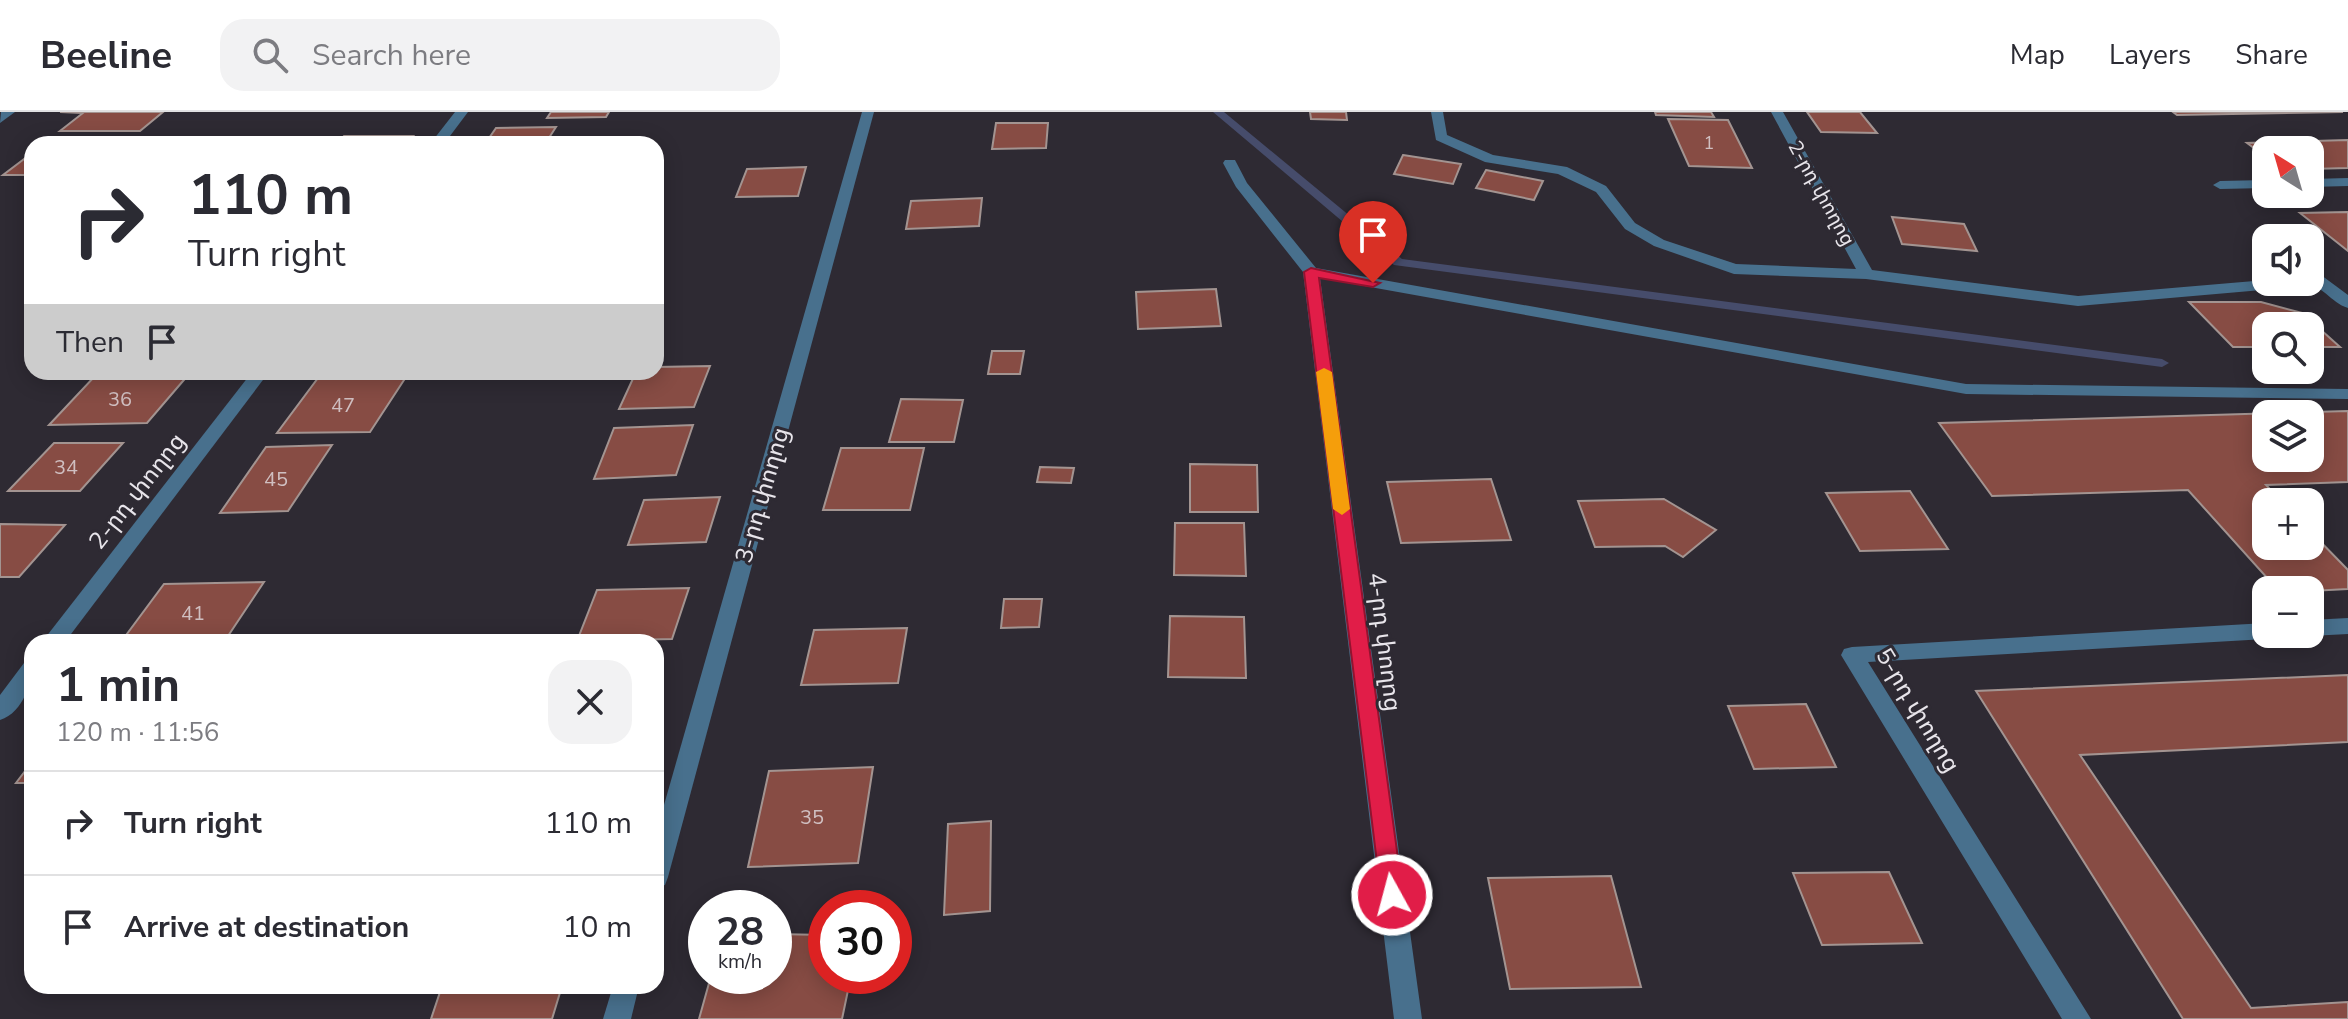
<!DOCTYPE html>
<meta charset="utf-8">
<style>
body{margin:0;font-family:"Nunito Sans","Noto Sans Armenian",sans-serif;background:#f2f2f3;color:#2b2b33;height:100vh;display:flex;flex-direction:column;font-size:30px;white-space:nowrap}
*{box-sizing:border-box;margin:0}
p{font-size:26px;color:#7c7c81}
.icon{flex:none;width:44px;height:44px;fill:none;stroke:currentColor;stroke-width:2;stroke-linecap:round;stroke-linejoin:round}
.map{position:relative;flex:1;overflow:hidden}
.sheet{position:absolute;left:24px;top:522px;width:640px;height:360px;display:flex;flex-direction:column;background:#fff;border-radius:24px;box-shadow:0 4px 20px #0003}
.sheet>*{flex:none}
.banner{position:absolute;left:24px;top:24px;width:640px;height:244px;border-radius:24px;box-shadow:0 4px 20px #0003;background:#fff;color:#2b2b33;overflow:hidden}
.needle{width:52px;rotate:323deg}
.controls{position:absolute;left:2252px;top:24px;display:grid;gap:16px}
.controls a{display:grid;place-items:center;width:72px;height:72px;border-radius:16px;background:#fff;box-shadow:0 4px 20px #0003;font-size:40px}
.speed{position:absolute;left:688px;top:778px;display:flex;gap:16px;font-size:40px;font-weight:700;text-align:center}
.speed>*{display:grid;place-content:center;width:104px;height:104px;border-radius:50%;background:#fff;box-shadow:0 4px 20px #0003;line-height:1}
.speed small{font-size:20px;font-weight:400}
.speed .limit{border:12px solid #d22;background:#fff;color:#111}
.pin{position:absolute;display:grid;place-items:center;width:68px;height:68px;color:#fff;margin:-82px -34px;border-radius:50% 50% 50% 0;rotate:-45deg;box-shadow:0 0 8px #0007}
.pin .icon{rotate:45deg}
.me{position:absolute;width:88px;margin:-44px;rotate:353deg;stroke-linejoin:round;filter:drop-shadow(0 0 6px #0008)}
.turn{display:flex;align-items:center;gap:28px;height:168px;padding:0 32px;font-size:36px}
.turn .icon{width:104px;height:104px;stroke-width:2.5}
.turn b{display:block;font-size:56px;line-height:68px}
.then{display:flex;align-items:center;height:76px;padding:0 32px;background:#0003;gap:16px;font-size:30px}
.round{display:grid;place-items:center;flex:none;width:84px;height:84px;border-radius:24px;background:#f2f2f3}
.head{display:flex;align-items:center;justify-content:space-between;height:136px;padding:0 32px}
h1{font-size:48px;font-weight:700;line-height:60px}
ul{padding:0;list-style:none}
li{display:flex;align-items:center;gap:24px;height:104px;padding:0 32px;border-top:2px solid #e1e1e2}
li div{flex:1}
li b{display:block;font-size:30px}
li em{font-style:normal}
header{display:flex;align-items:center;gap:48px;box-sizing:border-box;height:112px;padding:0 40px;background:#fff;border-bottom:2px solid #e1e1e2}
header strong{font-size:38px}
nav{display:flex;gap:44px;margin-inline-start:auto;font-size:28px}
.search{width:560px;height:72px;background:#f2f2f3;display:flex;align-items:center;gap:20px;box-sizing:border-box;padding:0 28px;border-radius:24px;color:#7c7c81;font-size:30px}
.map>svg:first-child{display:block}
</style>
<header>
<strong>Beeline</strong>
<div class="search"><svg class="icon" aria-label="search" viewBox="0 0 24 24"><circle cx="10" cy="10" r="6"/><path d="M15 15l6 6"/></svg>Search here</div>
<nav><a>Map</a><a>Layers</a><a>Share</a></nav>
</header>
<div class="map">
<svg width="2348" height="907" viewBox="0 0 2348 907">
<rect width="100%" height="100%" fill="#2e2a33"/>
<g fill="none" stroke-linecap="round" stroke-linejoin="round">
<polygon fill="#464c6b" fill-rule="evenodd" points="1213,0 1224,0 1402,147 2162,247 2169,251 2162,255 1394,153"/>
</g>
<g fill="#874c44" stroke="#a39491" stroke-width="2" fill-rule="evenodd">
<polygon points="163,0 140,19 60,19 83,1 60,0"/>
<polygon points="551,0 609,0 606,5 547,6"/>
<polygon points="1310,0 1346,0 1347,8 1311,7"/>
<polygon points="1655,0 1711,0 1714,5 1656,3"/>
<polygon points="1807,0 1860,0 1877,21 1821,20"/>
<polygon points="2173,0 2343,0 2177,3"/>
<polygon points="1668,7 1728,8 1752,56 1689,54"/>
<polygon points="996,11 1048,11 1046,36 992,37"/>
<polygon points="556,15 545,32 485,32 496,16"/>
<polygon points="344,24 413,24 406,32 337,32"/>
<polygon points="2348,28 2348,56 2310,57 2310,38 2266,38 2266,45 2247,31"/>
<polygon points="32,41 32,63 3,63"/>
<polygon points="1403,43 1461,52 1453,72 1394,62"/>
<polygon points="806,55 798,84 736,85 747,57"/>
<polygon points="1486,58 1543,69 1534,88 1476,76"/>
<polygon points="982,86 979,114 906,117 911,89"/>
<polygon points="2348,100 2348,139 2300,101"/>
<polygon points="1892,105 1964,112 1977,139 1902,132"/>
<polygon points="1216,177 1221,214 1138,217 1136,180"/>
<polygon points="2189,190 2261,190 2302,201 2340,235 2310,235 2310,214 2266,214 2266,235 2233,235"/>
<polygon points="992,239 1024,239 1020,262 988,262"/>
<polygon points="710,254 694,295 619,297 636,260 656,260 656,255"/>
<polygon points="189,262 147,311 49,313 95,264"/>
<polygon points="406,265 370,320 277,321 318,266"/>
<polygon points="901,287 963,288 954,330 889,330"/>
<path d="M2348 299V370L2266 373 2282 390H2266V434H2310V419L2348 458V477L2310 479 2278 478 2188 378 1992 384 1939 311ZM2266 302H2310V346H2266Z"/>
<polygon points="693,313 676,363 594,367 614,316"/>
<polygon points="54,331 123,331 80,379 8,379"/>
<polygon points="332,333 288,399 220,401 266,335"/>
<polygon points="841,336 924,336 910,398 823,398"/>
<polygon points="1190,352 1257,353 1258,400 1190,400"/>
<polygon points="1040,355 1074,356 1071,371 1037,370"/>
<polygon points="1491,367 1511,428 1401,431 1387,370"/>
<polygon points="1910,379 1948,437 1860,439 1826,381"/>
<polygon points="720,385 706,430 628,433 644,388"/>
<polygon points="1664,387 1716,418 1683,445 1665,434 1595,435 1578,389"/>
<polygon points="1175,411 1244,411 1246,464 1174,463"/>
<polygon points="0,412 65,413 19,465 0,465"/>
<polygon points="264,470 224,530 121,530 164,472"/>
<polygon points="689,476 672,527 577,529 597,478"/>
<polygon points="1004,487 1042,487 1039,515 1001,516"/>
<polygon points="1170,504 1244,505 1246,566 1168,565"/>
<polygon points="907,516 898,571 801,573 814,518"/>
<polygon points="2348,563 2348,630 2080,643 2251,896 2348,890 2348,907 2183,907 1976,579"/>
<polygon points="1806,592 1836,655 1754,657 1728,594"/>
<polygon points="32,650 32,671 16,671"/>
<polygon points="873,655 858,751 748,755 769,659"/>
<polygon points="991,709 990,799 944,803 948,712"/>
<polygon points="1889,760 1922,831 1822,833 1793,761"/>
<polygon points="1611,764 1641,875 1510,877 1488,766"/>
<polygon points="774,822 826,823 826,864 851,864 842,907 699,907 711,864 774,864"/>
<polygon points="442,874 562,874 552,907 431,907"/>
</g>
<g fill="none" stroke-linecap="round" stroke-linejoin="round">
<g fill="#48708d" fill-rule="evenodd">
<polygon points="2348,66 2348,74 2310,75 2310,67"/>
<polygon points="2266,68 2266,76 2220,77 2213,73 2220,69"/>
</g>
<g fill="#48708d" fill-rule="evenodd">
<polygon points="15,0 0,11 1,0"/>
<polygon points="455,0 468,0 444,32 430,32"/>
<polygon points="862,0 874,0 668,765 665,773 656,776 656,721"/>
<path d="M1431 0H1443L1447 23 1493 43 1567 55 1606 74 1635 111 1664 128 1736 152 1856 157 1771 0H1783L1872 158 2078 184 2266 168 2310 170V164L2321 163 2348 183V196C2327 189 2320 166 2297 175L2078 194 1866 167 1734 162 1654 134 1625 117 1596 80 1558 62 1485 50 1436 28Z"/>
<polygon points="1225,48 1235,48 1247,71 1316,156 1966,272 2348,277 2348,287 1966,282 1320,166 1422,907 1394,907 1303,160 1236,75 1223,51"/>
<polygon points="252,260 269,260 65,530 42,530"/>
<polygon points="2348,506 2348,522 2310,524 2304,522 2310,522 2310,508"/>
<polygon points="2266,511 2266,522 2275,522 2266,527 1868,550 2091,907 2062,907 1841,543 1844,537 1852,535"/>
<path d="M32 549C32 570 24 600 0 608V583L24 551Z"/>
<polygon points="613,874 639,874 631,907 603,907"/>
</g>
</g>
<polygon fill="#e11d48" stroke="#92132f" stroke-width="2" points="1311,156 1380,171 1373,175 1319,166 1403,783 1400,790 1392,793 1384,790 1381,783 1304,160"/>
<polygon fill="#f59e0b" points="1324,256 1332,260 1350,397 1342,403 1333,397 1316,260"/>
<g text-anchor="middle" stroke-width="6" stroke-linejoin="round" paint-order="stroke">
<g font-size="18" fill="#d0bfc1">
<text x="1709" y="37">1</text>
</g>
<g font-size="20" fill="#e8e5eb" stroke="#2e2a33">
<text transform="translate(1822 81) rotate(61)" y="7">2-րդ փողոց</text>
</g>
<g font-size="20" fill="#d0bfc1">
<text x="120" y="294">36</text>
<text x="343" y="300">47</text>
<text x="66" y="362">34</text>
<text x="276" y="374">45</text>
<text x="193" y="508">41</text>
<text x="812" y="712">35</text>
</g>
<g font-size="24" fill="#e8e5eb" stroke="#2e2a33">
<text transform="translate(137 379) rotate(-52)" y="8">2-րդ փողոց</text>
<text transform="translate(762 383) rotate(-74)" y="8">3-րդ փողոց</text>
<text transform="translate(1385 530) rotate(83)" y="8">4-րդ փողոց</text>
<text transform="translate(1918 598) rotate(59)" y="8">5-րդ փողոց</text>
</g>
</g>
</svg>
<div class="controls">
<a><svg class="needle" viewBox="-14 -14 28 28"><path d="M0-13l5 13h-10z" fill="#e53935"/><path d="M0 13l5-13h-10z" fill="#7c7c81"/></svg></a>
<a><svg class="icon" aria-label="sound" viewBox="0 0 24 24"><path d="M4 9h4l5-4v14l-5-4H4zM17 9q2 3 0 6"/></svg></a>
<a><svg class="icon" aria-label="search" viewBox="0 0 24 24"><circle cx="10" cy="10" r="6"/><path d="M15 15l6 6"/></svg></a>
<a><svg class="icon" aria-label="layers" viewBox="0 0 24 24"><path d="M12 4l9 5-9 5-9-5zM3 14l9 5 9-5"/></svg></a>
<a>+</a>
<a>−</a>
</div>
<div class="speed"><div>28<small>km/h</small></div><div class="limit">30</div></div>
<div class="pin" style="left:1373px;top:171px;background:#d93025"><svg class="icon" aria-label="arrive" viewBox="0 0 24 24"><path d="M6 21V4h12l-3 4 3 4H6"/></svg></div>
<svg class="me" style="left:1392px;top:783px" viewBox="-20 -20 40 40"><circle r="17" fill="#e11d48" stroke="#fff" stroke-width="3"/><path d="M0-11L8 9 0 5-8 9z" fill="#fff"/></svg>
<div class="banner">
<div class="turn"><svg class="icon" aria-label="right" viewBox="0 0 24 24"><path d="M7 20v-9h11M14 6l5 5-5 5"/></svg><div><b>110 m</b>Turn right</div></div>
<div class="then">Then<svg class="icon" aria-label="arrive" viewBox="0 0 24 24"><path d="M6 21V4h12l-3 4 3 4H6"/></svg></div>
</div>
<section class="sheet">
<div class="head"><div><h1>1 min</h1><p>120 m · 11:56</p></div><a class="round"><svg class="icon" aria-label="close" viewBox="0 0 24 24"><path d="M6 6l12 12M18 6L6 18"/></svg></a></div>
<ul>
<li><svg class="icon" aria-label="right" viewBox="0 0 24 24"><path d="M7 20v-9h11M14 6l5 5-5 5"/></svg><div><b>Turn right</b></div><em>110 m</em></li>
<li><svg class="icon" aria-label="arrive" viewBox="0 0 24 24"><path d="M6 21V4h12l-3 4 3 4H6"/></svg><div><b>Arrive at destination</b></div><em>10 m</em></li>
</ul>
</section>
</div>
